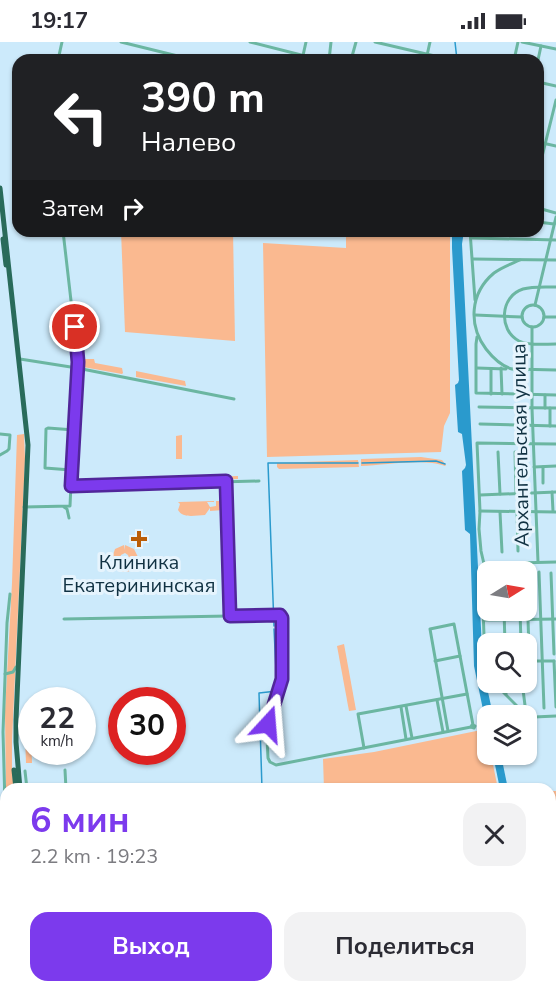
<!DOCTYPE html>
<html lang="ru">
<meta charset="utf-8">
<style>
body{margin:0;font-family:"Nunito Sans",sans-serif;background:#f2f2f3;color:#2b2b33;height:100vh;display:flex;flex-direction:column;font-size:22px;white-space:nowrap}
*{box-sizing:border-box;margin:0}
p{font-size:20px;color:#7c7c81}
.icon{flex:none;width:33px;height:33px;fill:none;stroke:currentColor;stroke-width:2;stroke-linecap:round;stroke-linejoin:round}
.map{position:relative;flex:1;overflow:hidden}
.details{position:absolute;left:0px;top:741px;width:556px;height:210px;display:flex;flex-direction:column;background:#fff;border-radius:18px 18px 0 0;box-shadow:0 2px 4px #0004}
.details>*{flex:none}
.top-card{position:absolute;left:12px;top:12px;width:532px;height:183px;border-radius:18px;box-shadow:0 2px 4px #0004;background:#202124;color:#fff;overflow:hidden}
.needle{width:39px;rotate:79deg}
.fabs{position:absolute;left:477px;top:519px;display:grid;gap:12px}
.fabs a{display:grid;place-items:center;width:60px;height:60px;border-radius:12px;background:#fff;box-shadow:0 2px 4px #0004;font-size:30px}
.speed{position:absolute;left:18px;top:645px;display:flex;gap:12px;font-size:30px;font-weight:700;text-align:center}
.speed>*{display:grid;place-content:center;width:78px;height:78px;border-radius:50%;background:#fff;box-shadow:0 2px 4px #0004;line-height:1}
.speed small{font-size:15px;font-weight:400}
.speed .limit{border:9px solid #d22;background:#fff;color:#111}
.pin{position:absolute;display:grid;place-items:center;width:51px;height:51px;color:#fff;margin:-26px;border:3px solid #fff;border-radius:50%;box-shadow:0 2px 6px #0007}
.me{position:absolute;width:66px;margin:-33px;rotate:19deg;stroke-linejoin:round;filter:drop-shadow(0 0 4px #0008)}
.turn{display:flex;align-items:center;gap:21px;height:126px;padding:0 30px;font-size:27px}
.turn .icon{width:78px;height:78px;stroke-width:2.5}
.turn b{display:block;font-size:42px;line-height:51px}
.then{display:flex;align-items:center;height:57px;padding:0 30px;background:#0003;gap:12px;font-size:22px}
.round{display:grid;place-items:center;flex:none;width:63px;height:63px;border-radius:18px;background:#f2f2f3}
.summary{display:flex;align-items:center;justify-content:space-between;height:102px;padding:0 30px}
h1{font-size:36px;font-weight:700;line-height:45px;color:#7c3aed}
.primary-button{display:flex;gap:12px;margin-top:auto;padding:12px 30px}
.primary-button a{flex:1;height:69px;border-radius:18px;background:#7c3aed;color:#fff;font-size:24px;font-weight:700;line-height:69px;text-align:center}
.primary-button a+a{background:#f2f2f3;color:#2b2b33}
.status{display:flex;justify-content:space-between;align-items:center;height:42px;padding:0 30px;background:#fff;direction:ltr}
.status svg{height:16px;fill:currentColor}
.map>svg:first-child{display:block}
</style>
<div class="status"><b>19:17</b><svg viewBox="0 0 49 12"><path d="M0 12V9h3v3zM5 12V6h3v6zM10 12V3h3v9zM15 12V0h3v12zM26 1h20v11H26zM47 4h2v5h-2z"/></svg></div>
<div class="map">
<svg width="556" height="951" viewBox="0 0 556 951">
<rect width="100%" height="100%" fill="#cceafb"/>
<g fill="#fab990">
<polygon points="121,189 233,189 235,299 125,290"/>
<polygon points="346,189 450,189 450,371 444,384 441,410 267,415 263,201 346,206"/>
<polygon points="83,317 94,317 95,321 122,326 123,331 122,332 83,325"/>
<polygon points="136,329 185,339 186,344 136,335"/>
<polygon points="24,392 25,417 12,699 12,730 14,747 6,747 5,669 12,541 17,393"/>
<polygon points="182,393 182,417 176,417 176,394"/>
<path d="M421 415 442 418 446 423 445 424C424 416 385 423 361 424V417Z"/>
<polygon points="358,418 359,425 279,427 277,425 277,421"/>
<polygon points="238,434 238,437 121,439 120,437"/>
<path d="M214 459V460H207L210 465 216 464V459H224V468L210 469V466L205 473C196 473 183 477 178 468L180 462 178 460Z"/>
<polygon points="124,503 124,508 125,503 134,507 138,515 129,516 128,513 125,511 121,513 120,516 112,516 115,507"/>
<path d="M120 518 125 522 129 518H138C136 525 133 529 126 530L125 523V530H123L115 526 112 519Z"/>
<polygon points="344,602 356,668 349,669 337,604"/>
<polygon points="486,687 488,712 491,713 498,747 324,747 323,717 374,710"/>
<polygon points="25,694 31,694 32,721 26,721"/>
<polygon points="551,749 556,749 556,849 551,848"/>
<polygon points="104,945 135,945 130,951 104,951"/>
</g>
<g fill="#2a9acd">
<polygon points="452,189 464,189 462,202 483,627 493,673 488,674 487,687 474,624 470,492 465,488 462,429 465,426 466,423 462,392 458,390 455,343 458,341 459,338 452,206"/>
<polygon points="493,713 501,713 508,747 500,747"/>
</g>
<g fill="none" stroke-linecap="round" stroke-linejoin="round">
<g stroke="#2a9acd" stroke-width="1.5">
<polyline points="455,0 457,18"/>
<polyline points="362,421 436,419 445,422"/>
<polyline points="274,584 268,421 358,421"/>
<polyline points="262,747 259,651 277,649 274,587"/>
<polyline points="257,945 257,951"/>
<polyline points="535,947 536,951"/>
</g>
<g stroke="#6bb6a1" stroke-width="3">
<polyline points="121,0 194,18"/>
<polyline points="250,0 321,18"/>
<polyline points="375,0 452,18"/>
<polyline points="522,0 556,7"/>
<polyline points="58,18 62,0"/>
<polyline points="302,18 306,0"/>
<polyline points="329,18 331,0"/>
<polyline points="351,18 356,0"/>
<polyline points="426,18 430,0"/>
<polyline points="514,18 518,0"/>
<polyline points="538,18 541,4"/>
<polyline points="538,40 556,44"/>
<polyline points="538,100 556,104"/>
<polyline points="538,131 556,58"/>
<polyline points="538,166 556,171"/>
<polyline points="538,180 554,182"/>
<polyline points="470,189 475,258"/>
<polyline points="472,196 556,198"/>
<polyline points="473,217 556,218"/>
<path d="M556 245C546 245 533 244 523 247 500 254 498 288 519 299 530 304 544 302 556 302"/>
<polyline points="535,263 556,175"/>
<circle cx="533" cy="274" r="11"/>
<polyline points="475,273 522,275"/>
<polyline points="544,275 556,275"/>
<polyline points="532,285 532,366 538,520"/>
<polyline points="477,295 476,302 476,351 556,353"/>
<polyline points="20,317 77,326 234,357"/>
<polyline points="477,326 506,327"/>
<polyline points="501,326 502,352"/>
<polyline points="491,327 491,352"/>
<path d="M512 327C501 324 493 316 486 307 468 283 470 251 494 231 502 225 511 222 520 218"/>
<polyline points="513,327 556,328"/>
<polyline points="479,365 556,366"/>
<polyline points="545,366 545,353"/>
<polyline points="550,366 550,384"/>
<polyline points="480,382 556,384"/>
<polyline points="0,392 10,393 9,407 7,409 0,413"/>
<polyline points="498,410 500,452"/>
<polyline points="515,410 516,451"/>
<polyline points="534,425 556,424"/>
<polyline points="543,425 543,441"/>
<polyline points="71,428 45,426 46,387 48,386 74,388"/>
<polyline points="226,439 230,574"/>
<polyline points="71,444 259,439"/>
<polyline points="552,450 553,469"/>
<polyline points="480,453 556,450"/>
<polyline points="24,465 70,464 77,311 63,189"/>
<polyline points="64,465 67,467 69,476"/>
<polyline points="480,469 556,470"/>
<polyline points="500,470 502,510"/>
<polyline points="517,470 518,509"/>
<polyline points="484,522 556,520"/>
<polyline points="539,530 544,666"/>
<polyline points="551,531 554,612"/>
<polyline points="504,568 505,602"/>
<polyline points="520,568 521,602"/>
<polyline points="64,577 280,573 282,576 283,585 282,637 268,682 267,696 268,716 270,720 276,723 471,685"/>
<polyline points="528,577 529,608"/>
<polyline points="484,578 556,577"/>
<polyline points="435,619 460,614"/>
<polyline points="526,619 554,619"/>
<polyline points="554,619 556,665"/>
<polyline points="488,621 485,621 482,539 484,522 481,509 479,487 480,469 477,401 556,402"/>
<polyline points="5,632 13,630 16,625"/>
<polyline points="493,640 526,673"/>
<polyline points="506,640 506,652"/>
<polyline points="522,640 526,671"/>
<polyline points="437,658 443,690"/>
<polyline points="406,664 412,696"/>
<polyline points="401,665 406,697"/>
<polyline points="534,675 556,674"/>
<polygon points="472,683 475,684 474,686 471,685"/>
<polyline points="448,689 430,587 454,582 473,683"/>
<polyline points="364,706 358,672 467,652"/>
<polyline points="65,728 66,747"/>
<polyline points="25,729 27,747"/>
<polyline points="6,832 5,780 3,767 5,763 3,690 7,581 10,552"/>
<polyline points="0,908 6,908"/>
<polyline points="550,939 556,939"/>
<polyline points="227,945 227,951"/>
<polyline points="254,945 254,951"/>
<polyline points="288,945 289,951"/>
<polyline points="317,945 317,951"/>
<polyline points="345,945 345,951"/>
<polyline points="377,945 378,951"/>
<polyline points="435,945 436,951"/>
<polyline points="445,945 456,951"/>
<polyline points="531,945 533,951"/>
<polyline points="492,951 498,945"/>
<polyline points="523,951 523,945"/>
</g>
<g stroke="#24826c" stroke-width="4">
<polyline points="550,898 556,897"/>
<polyline points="0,915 6,916"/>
<polyline points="59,951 59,945"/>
<polyline points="132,951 138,945"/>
<polyline points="136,951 141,945"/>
</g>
<g stroke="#296b5a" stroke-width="5">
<polyline points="0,146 28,403 16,678 16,700 20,747"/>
<polyline points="3,197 6,223"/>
<polyline points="14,728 16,747"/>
<polyline points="95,945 96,951"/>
<polyline points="99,945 100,951"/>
</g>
</g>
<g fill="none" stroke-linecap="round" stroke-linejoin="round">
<defs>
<polyline id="route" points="75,285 78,320 71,444 226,439 230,574 280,573 282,576 282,637 268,682"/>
</defs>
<use href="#route" stroke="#51269a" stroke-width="15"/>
<use href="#route" stroke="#7c3aed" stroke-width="10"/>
</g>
<path fill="#ba5d07" stroke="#e6f4fd" stroke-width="2" d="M136 488h6v6h6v6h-6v6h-6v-6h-6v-6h6z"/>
<g text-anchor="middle" stroke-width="6" stroke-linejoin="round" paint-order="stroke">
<g font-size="20" fill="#103142" stroke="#e6f4fd">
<text transform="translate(520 403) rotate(-91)" y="7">Архангельская улица</text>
</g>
<g font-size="20" fill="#103142" stroke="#e6f4fd">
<text x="139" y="527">Клиника<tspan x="139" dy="23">Екатерининская</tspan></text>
</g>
</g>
</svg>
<div class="fabs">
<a><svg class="needle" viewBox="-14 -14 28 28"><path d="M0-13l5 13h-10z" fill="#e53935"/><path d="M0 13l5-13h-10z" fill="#7c7c81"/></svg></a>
<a><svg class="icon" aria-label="search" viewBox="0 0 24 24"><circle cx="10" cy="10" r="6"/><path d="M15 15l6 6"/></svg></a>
<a><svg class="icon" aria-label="layers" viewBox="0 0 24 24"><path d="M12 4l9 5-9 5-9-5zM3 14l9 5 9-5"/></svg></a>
</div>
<div class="speed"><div>22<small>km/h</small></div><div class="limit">30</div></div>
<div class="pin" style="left:75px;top:285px;background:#d93025"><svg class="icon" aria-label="arrive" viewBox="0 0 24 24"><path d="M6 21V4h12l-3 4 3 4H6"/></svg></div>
<svg class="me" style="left:268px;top:682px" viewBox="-20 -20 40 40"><path d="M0-17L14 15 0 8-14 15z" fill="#7c3aed" stroke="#fff" stroke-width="4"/></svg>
<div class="top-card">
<div class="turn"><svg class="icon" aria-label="left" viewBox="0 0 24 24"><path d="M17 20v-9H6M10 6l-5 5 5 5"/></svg><div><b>390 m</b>Налево</div></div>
<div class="then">Затем<svg class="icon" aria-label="right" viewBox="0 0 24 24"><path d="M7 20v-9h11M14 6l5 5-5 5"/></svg></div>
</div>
<section class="details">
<div class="summary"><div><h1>6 мин</h1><p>2.2 km · 19:23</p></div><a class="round"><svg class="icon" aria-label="close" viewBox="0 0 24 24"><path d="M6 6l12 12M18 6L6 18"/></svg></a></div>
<div class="primary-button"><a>Выход</a><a>Поделиться</a></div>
</section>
</div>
